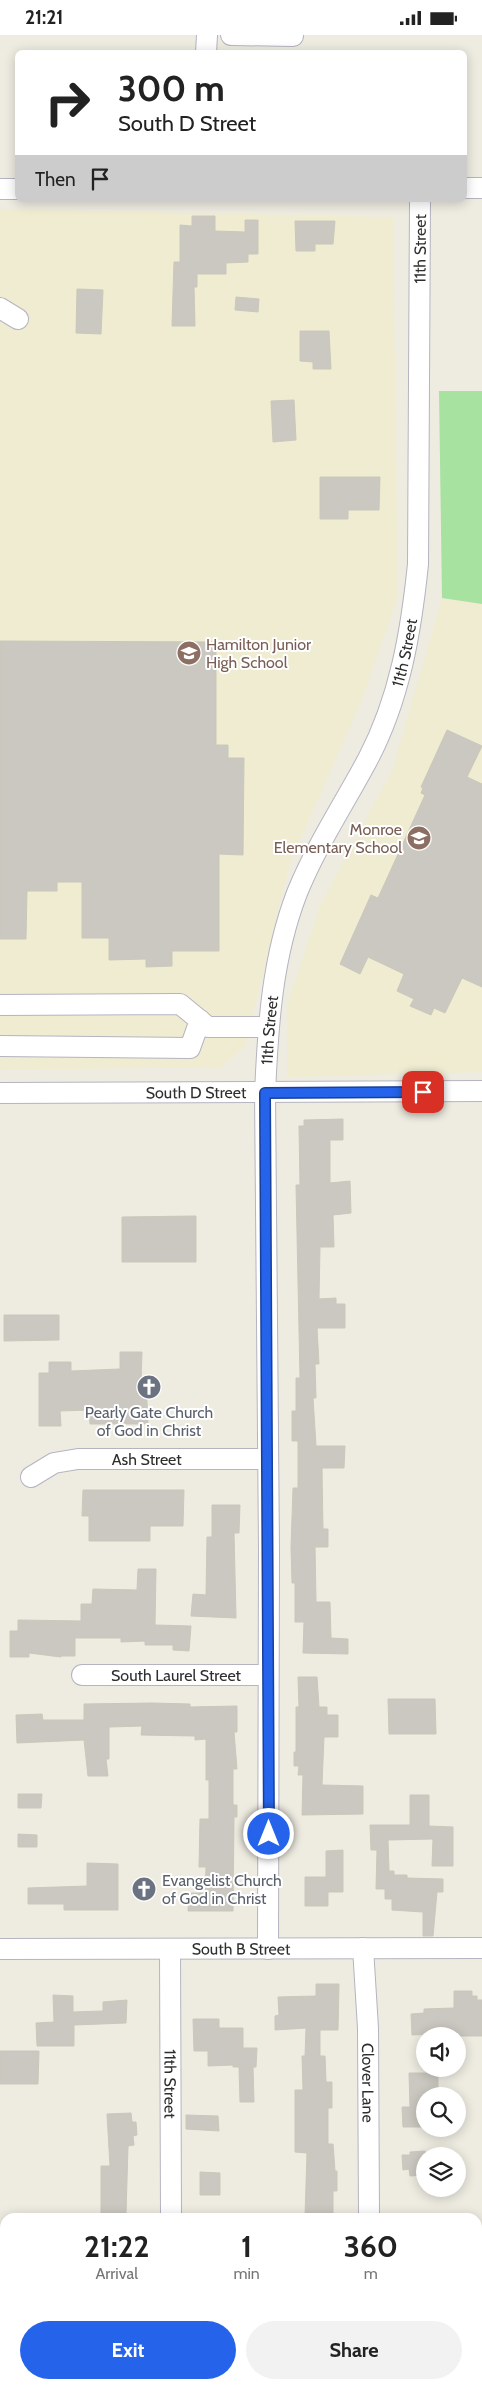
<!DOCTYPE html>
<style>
body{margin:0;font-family:Cabin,sans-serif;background:#f2f2f2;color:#222;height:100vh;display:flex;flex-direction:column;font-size:19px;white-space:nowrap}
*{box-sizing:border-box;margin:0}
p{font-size:16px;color:#767676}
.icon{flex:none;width:28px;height:28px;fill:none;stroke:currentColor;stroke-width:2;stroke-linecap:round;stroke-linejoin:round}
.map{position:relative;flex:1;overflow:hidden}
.panel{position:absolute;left:0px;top:2178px;width:482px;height:176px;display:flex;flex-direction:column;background:#fff;border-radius:15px 15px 0 0;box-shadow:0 2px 12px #0003}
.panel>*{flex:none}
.guide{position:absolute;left:15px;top:15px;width:452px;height:152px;border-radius:8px;box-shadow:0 2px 12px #0003;background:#fff;color:#222;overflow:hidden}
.controls{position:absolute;left:416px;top:1992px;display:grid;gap:10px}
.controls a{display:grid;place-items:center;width:50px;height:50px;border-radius:50%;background:#fff;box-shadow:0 2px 12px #0003;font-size:25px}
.pin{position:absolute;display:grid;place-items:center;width:42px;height:42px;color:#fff;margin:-21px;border-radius:10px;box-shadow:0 2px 8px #0006}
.me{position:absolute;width:55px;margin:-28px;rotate:0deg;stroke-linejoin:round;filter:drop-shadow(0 0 4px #0008)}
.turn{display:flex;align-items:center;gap:18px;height:105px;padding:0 20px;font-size:22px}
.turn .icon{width:65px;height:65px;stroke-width:2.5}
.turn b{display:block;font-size:35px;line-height:42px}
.then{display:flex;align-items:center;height:48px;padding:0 20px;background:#0003;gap:10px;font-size:19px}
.eta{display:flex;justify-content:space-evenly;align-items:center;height:85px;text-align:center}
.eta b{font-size:30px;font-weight:700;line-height:35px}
.primary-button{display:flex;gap:10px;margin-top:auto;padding:10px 20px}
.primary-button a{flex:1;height:58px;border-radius:30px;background:#2563eb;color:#fff;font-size:20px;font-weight:700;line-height:58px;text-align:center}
.primary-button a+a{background:#f2f2f2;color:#222}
.status{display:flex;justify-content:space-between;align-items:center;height:35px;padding:0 25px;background:#fff;direction:ltr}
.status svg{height:14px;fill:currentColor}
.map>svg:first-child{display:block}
</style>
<div class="status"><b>21:21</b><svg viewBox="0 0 49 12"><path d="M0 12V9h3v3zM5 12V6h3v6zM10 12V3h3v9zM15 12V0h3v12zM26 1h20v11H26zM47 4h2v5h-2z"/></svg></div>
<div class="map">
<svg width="482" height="2353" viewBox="0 0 482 2353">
<rect width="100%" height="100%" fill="#eeece1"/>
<g fill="#efecd2">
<polygon points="0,174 393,182 398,563 359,672 290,828 245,1012 221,1032 0,1035"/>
<polygon points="442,563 482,569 482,1037 287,1042 287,969 320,870 392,735"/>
</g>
<polygon fill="#a7e2a0" points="439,356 482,356 482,569 442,563"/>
<g fill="#cac8c0" stroke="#cac8ba">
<polygon points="192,181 215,181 215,196 245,197 245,185 258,185 258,219 248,219 248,227 226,228 226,239 197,239 197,252 194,252 195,291 172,291 174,227 180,227 180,190 192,191"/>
<polygon points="295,186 335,186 333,209 315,209 315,216 296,216"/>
<polygon points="77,254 103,255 101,299 76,298"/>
<polygon points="236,262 259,264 258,277 235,275"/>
<polygon points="300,296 329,296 331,334 313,334 313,327 300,326"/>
<polygon points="294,365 296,405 273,407 271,366"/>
<polygon points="320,442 380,442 379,475 348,475 348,484 320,484"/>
<polygon points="0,606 216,607 216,710 228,710 228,723 244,723 243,820 219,819 219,916 172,916 172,931 146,932 146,924 109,925 109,903 82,903 82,847 57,847 57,856 27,856 26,904 0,904"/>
<polygon points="447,695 482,711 467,742 482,749 482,952 462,943 445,978 434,973 431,980 410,971 414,964 397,956 404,939 368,922 360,939 340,929 371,860 378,863 425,760 421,758 423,753 421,752"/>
<polygon points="343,1084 343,1105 330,1105 330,1148 350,1146 351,1178 333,1180 334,1212 320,1212 319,1264 336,1263 336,1269 345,1269 345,1293 317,1293 319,1329 315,1329 316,1363 313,1363 316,1411 345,1411 344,1433 322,1433 323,1494 328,1494 328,1512 315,1512 316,1567 330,1567 331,1603 348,1604 348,1619 303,1618 304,1587 295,1587 295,1548 292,1548 291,1512 293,1453 298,1453 298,1406 292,1406 292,1376 296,1376 296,1343 300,1343 296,1150 300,1150 299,1091 304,1091 304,1085"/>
<polygon points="196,1181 196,1227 122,1227 122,1182"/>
<polygon points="4,1280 59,1280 59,1305 4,1306"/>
<polygon points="120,1317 142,1317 141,1346 146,1346 148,1389 90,1389 89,1375 60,1376 61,1391 39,1391 39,1338 49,1338 49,1327 71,1327 71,1336 120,1334"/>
<polygon points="83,1455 184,1455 183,1491 150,1491 150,1506 89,1506 89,1481 82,1481"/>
<polygon points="212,1470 240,1470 239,1498 234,1498 236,1583 191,1581 193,1559 206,1560 207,1502 212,1502"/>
<polygon points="138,1534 156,1534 155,1590 191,1591 189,1616 173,1615 173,1610 145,1610 145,1606 121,1607 121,1603 75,1603 75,1621 61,1621 61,1622 29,1618 29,1622 10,1622 10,1596 18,1596 18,1585 81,1586 81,1569 92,1569 93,1554 137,1555"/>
<polygon points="298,1642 317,1642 319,1672 327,1672 327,1680 338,1680 338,1702 324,1702 322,1750 363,1751 363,1779 302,1780 303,1740 298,1740 299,1731 294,1731 294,1717 296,1717 296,1672 299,1672"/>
<polygon points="388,1664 435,1664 436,1699 389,1699"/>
<polygon points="151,1668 190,1669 190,1672 237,1671 237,1697 234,1697 237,1734 233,1734 233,1770 237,1770 237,1782 234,1782 233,1876 188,1876 189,1858 205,1858 206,1832 199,1832 200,1784 209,1784 209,1745 206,1745 206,1704 195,1705 195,1701 141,1700 142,1691 109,1692 109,1724 106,1724 108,1741 88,1741 84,1705 17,1708 16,1680 42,1679 43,1685 84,1685 84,1669"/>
<polygon points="18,1759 42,1759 41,1773 18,1773"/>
<polygon points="410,1760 429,1760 429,1791 453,1792 453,1831 432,1831 433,1804 388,1805 389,1836 394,1836 394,1840 407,1840 407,1843 443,1844 443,1857 437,1857 433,1901 423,1901 423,1877 392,1875 392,1864 385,1864 385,1854 376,1854 377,1815 371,1815 370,1790 410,1790"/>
<polygon points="18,1799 37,1800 37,1812 18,1812"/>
<polygon points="343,1815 343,1857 328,1857 328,1871 305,1871 305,1842 326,1842 326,1816"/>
<polygon points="87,1828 118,1829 118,1875 64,1875 64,1869 28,1869 28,1853 87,1851"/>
<polygon points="316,1949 339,1949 338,1995 320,1995 320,2021 325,2021 326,2047 332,2047 332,2073 328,2073 328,2109 333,2109 335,2136 337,2136 337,2156 333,2156 333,2182 305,2182 307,2118 295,2117 295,2055 303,2055 302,2021 305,2021 306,1993 275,1995 275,1981 279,1980 278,1962 316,1961"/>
<polygon points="454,1956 472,1956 472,1961 477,1961 477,1965 482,1965 482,2001 458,2001 458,1998 412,2000 411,1979 424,1978 424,1974 454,1973"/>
<polygon points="53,1960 73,1961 73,1977 103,1976 103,1967 127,1965 126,1988 74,1990 74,2011 37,2011 36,1988 54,1987"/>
<polygon points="193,1984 219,1984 219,1993 243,1993 243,2013 257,2013 256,2032 253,2032 254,2067 240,2067 239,2032 233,2032 233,2030 208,2031 208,2016 194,2016"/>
<polygon points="0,2016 39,2016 38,2049 0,2049"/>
<polygon points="409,2038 438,2038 438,2061 425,2061 425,2092 403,2092 402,2072 410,2072"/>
<polygon points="131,2078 132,2087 136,2087 137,2100 133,2101 134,2110 128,2111 126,2179 101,2179 101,2131 110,2131 107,2079"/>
<polygon points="186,2080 218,2081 219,2096 186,2094"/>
<polygon points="425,2116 425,2140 410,2141 409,2134 403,2135 402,2120 410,2120 410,2117"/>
<polygon points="200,2137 220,2138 220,2160 200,2160"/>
</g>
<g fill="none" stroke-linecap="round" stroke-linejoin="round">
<defs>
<g id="minor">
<polyline points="231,0 293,1"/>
<polyline points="206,18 207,0"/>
<polyline points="465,153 482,153"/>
<polyline points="0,154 18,154"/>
<polyline points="0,273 18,284"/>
<polyline points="0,970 180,969 208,992 268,992"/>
<polyline points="0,1011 190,1013 200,985"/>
<path id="s1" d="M0 1058 482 1056"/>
<path id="s2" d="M31 1442 54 1428 78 1424H267"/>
<path id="s3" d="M82 1640H268"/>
<path id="s4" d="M363 1913 368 1993 369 2182"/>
<path id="s5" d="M0 1914 482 1913"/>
<path id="s6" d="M170 1914 171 2182"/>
<path id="s7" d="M268 1914 269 1515 265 1058C268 990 272 923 297 858 316 811 344 769 368 724 400 663 411 597 418 529L420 165"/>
<polyline points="171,2349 171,2353"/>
<polyline points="369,2349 369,2353"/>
</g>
</defs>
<use href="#minor" stroke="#b5b4c0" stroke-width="22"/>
<use href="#minor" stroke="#fff" stroke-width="20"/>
</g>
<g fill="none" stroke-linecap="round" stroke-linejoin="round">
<defs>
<polyline id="route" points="269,1799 265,1058 423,1057"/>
</defs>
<use href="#route" stroke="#184099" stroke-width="12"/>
<use href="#route" stroke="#2563eb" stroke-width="9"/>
</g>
<defs>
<symbol id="school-disc" viewBox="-11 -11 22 22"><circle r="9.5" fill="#8d6e63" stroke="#fff"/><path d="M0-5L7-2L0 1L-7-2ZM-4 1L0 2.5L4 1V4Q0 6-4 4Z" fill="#fff"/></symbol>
<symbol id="church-disc" viewBox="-11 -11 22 22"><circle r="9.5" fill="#6b7280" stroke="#fff"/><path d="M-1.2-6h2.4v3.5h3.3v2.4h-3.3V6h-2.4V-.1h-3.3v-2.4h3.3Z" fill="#fff"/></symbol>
</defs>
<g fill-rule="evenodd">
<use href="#school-disc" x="175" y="604" width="28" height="28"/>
<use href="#school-disc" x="405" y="789" width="28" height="28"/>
<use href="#church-disc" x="135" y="1338" width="28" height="28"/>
<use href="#church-disc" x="130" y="1840" width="28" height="28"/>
</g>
<g text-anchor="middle" stroke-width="4" stroke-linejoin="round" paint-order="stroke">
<g font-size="16" fill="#2e2e2e" stroke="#fff">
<text dy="6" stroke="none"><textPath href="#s7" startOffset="1729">11th Street</textPath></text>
<text dy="6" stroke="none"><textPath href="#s7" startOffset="1324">11th Street</textPath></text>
<text dy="6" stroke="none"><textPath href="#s7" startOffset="919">11th Street</textPath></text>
<text dy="6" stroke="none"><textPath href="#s1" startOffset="196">South D Street</textPath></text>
<text dy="6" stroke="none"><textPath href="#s2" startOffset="120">Ash Street</textPath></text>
<text dy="6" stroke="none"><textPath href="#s3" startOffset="94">South Laurel Street</textPath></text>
<text dy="6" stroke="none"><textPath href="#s5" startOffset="241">South B Street</textPath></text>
<text dy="6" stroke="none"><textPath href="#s6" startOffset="135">11th Street</textPath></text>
<text dy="6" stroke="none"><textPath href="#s4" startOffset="135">Clover Lane</textPath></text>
</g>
<g font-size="16" fill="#785e54" stroke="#fff" text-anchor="start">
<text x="206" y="615">Hamilton Junior<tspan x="206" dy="18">High School</tspan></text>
<text x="402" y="800" text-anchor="end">Monroe<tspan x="402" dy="18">Elementary School</tspan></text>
</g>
<g font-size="16" fill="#5b616d" stroke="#fff">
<text x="149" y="1383">Pearly Gate Church<tspan x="149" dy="18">of God in Christ</tspan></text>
<text x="162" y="1851" text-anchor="start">Evangelist Church<tspan x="162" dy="18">of God in Christ</tspan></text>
</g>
</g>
</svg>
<div class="controls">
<a><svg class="icon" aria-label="sound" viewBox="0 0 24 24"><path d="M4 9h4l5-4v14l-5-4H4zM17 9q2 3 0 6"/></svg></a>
<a><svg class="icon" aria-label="search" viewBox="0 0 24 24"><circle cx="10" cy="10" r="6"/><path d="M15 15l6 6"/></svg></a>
<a><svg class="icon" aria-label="layers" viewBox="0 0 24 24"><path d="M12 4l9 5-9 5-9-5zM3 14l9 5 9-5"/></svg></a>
</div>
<div class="pin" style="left:423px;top:1057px;background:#d93025"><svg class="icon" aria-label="arrive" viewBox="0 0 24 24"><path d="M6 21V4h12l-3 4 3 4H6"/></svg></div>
<svg class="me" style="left:269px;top:1799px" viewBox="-20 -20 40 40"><circle r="17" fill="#2563eb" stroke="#fff" stroke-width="3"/><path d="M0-11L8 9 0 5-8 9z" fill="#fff"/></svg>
<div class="guide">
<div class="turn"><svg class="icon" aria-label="right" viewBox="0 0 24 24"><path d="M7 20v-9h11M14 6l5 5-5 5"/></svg><div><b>300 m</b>South D Street</div></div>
<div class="then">Then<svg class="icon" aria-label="arrive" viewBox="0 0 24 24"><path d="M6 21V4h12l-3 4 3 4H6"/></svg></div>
</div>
<section class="panel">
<div class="eta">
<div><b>21:22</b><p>Arrival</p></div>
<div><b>1</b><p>min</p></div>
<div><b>360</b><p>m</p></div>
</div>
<div class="primary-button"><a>Exit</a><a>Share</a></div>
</section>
</div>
